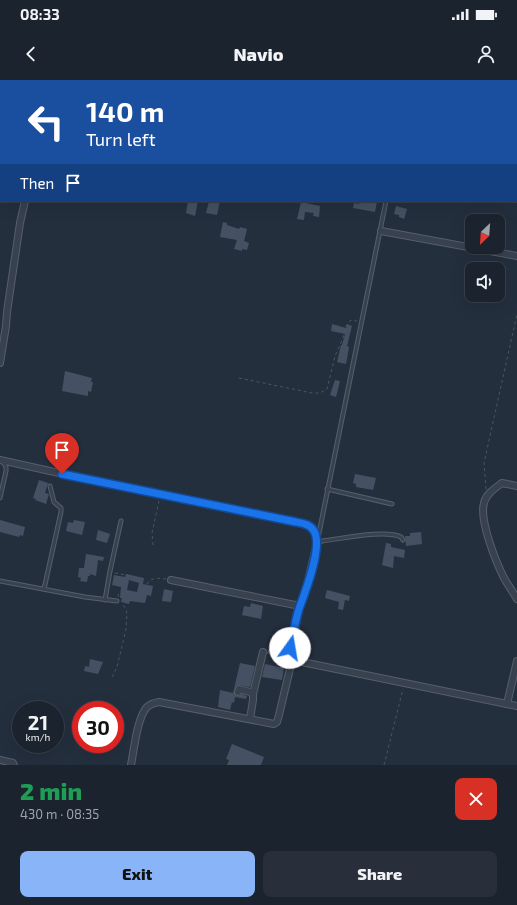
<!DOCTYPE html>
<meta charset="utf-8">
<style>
body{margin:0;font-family:"Exo 2",sans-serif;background:#282f3a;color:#f1f3f6;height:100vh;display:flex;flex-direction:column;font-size:15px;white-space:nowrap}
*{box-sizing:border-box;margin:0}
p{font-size:13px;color:#a0a4aa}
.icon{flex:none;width:22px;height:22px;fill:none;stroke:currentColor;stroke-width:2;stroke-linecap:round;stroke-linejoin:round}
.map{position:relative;height:685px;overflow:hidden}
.details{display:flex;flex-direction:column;background:#1b232e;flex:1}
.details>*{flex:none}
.top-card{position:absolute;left:0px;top:0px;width:517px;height:122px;box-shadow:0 4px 16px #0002,0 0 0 1px #39404a;background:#1a4fa0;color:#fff;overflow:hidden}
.needle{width:26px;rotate:205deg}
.buttons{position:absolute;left:465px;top:134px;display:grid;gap:8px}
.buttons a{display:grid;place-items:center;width:40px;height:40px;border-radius:8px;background:#1b232e;box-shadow:0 4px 16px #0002,0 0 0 1px #39404a;font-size:20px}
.speed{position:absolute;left:12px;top:621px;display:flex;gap:8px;font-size:20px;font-weight:700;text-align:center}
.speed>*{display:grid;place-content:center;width:52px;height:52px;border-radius:50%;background:#1b232e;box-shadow:0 4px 16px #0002,0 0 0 1px #39404a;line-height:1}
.speed small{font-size:10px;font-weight:400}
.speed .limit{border:6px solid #d22;background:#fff;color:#111}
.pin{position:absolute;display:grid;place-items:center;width:34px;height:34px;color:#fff;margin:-41px -17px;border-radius:50% 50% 50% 0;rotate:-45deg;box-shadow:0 0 4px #0007}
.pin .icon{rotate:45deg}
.me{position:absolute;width:44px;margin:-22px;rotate:13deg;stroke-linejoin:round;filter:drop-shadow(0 0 3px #0008)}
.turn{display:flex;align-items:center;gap:14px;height:84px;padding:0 20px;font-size:18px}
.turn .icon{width:52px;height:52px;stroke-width:2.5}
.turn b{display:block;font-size:28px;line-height:34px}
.then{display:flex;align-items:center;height:38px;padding:0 20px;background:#0003;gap:8px;font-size:15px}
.round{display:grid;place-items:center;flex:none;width:42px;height:42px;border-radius:8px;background:#282f3a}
.overview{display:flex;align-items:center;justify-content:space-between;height:68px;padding:0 20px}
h1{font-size:24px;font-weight:800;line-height:30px;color:#1e9e55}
.button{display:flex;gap:8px;margin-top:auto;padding:8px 20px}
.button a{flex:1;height:46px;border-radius:8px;background:#8ab4f8;color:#111;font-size:16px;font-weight:800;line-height:46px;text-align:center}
.button a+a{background:#282f3a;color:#f1f3f6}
.status{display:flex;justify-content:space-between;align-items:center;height:28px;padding:0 20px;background:#1b232e;direction:ltr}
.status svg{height:11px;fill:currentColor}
header{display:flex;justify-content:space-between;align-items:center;height:52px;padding:0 20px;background:#1b232e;font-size:18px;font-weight:800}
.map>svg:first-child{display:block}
</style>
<div class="status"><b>08:33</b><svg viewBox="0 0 49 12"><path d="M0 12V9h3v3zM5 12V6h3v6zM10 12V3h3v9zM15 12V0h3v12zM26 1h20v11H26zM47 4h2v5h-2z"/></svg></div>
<header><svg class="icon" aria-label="back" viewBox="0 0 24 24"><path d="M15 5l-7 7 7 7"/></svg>Navio<svg class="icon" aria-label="person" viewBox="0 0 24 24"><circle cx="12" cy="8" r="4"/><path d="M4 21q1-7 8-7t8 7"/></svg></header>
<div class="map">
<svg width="517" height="685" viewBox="0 0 517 685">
<rect width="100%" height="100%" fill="#242f3e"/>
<g fill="#455162" fill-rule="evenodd">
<polygon points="188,121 198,121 195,136 186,133"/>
<polygon points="209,121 220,121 217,135 206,133"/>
<polygon points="359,121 377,121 375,132 353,128 354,123 359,124"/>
<polygon points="301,122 320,126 319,137 313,136 314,133 305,132 304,140 297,139"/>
<polygon points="396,126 407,129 404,139 399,137 399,135 394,134"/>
<polygon points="223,142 227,143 227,145 239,149 240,147 247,149 244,161 249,163 247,170 242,169 242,171 234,169 237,160 220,157"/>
<polygon points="332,244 346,248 347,244 352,246 347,266 349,267 346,284 337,282 341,265 342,265 345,254 331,251"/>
<polygon points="65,291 92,298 91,302 93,302 91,312 88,311 88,316 62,311"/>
<polygon points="335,300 340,301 336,317 330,315"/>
<polygon points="355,394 376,398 373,410 356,407 356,404 353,403"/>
<polygon points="39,400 48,403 45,413 49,414 46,424 35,420 36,419 33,418"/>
<polygon points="0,440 25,447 23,456 20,455 19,457 0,452"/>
<polygon points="74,440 85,442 82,455 66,451 68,442 73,443"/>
<polygon points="98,450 110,454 107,463 96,460"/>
<polygon points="421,452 422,464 406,466 405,456 410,456 410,453"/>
<polygon points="386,463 391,464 391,467 405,470 404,478 394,476 393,488 382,485"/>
<polygon points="86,474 104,477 103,481 98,480 96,496 90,494 90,496 88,496 87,502 80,501 81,498 78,497 79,488 84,488"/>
<path d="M126 494 144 498 143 504 153 506 151 516 147 515 145 523 130 521 129 524 121 522 122 518H120L121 507 112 505 114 495 125 497ZM129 500 139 503 137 512 127 510Z"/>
<polygon points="164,509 173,511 171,522 162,521"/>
<polygon points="327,510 350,516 349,521 345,520 343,530 338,529 339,522 325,518"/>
<polygon points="251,523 263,526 261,539 242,535 244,526 250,527"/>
<polygon points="268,569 287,572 287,577 267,574"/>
<polygon points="90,579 103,582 98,594 84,591 85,586 89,587"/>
<polygon points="240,583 255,586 250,607 238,605 236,606 234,611 235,615 239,616 242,614 247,616 246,619 235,617 234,623 232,622 230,630 218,627 220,610 233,613"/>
<polygon points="265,584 284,588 282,600 262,597"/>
<polygon points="232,664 264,677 261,685 227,685 229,680 226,679"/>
</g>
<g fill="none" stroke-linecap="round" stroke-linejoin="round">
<defs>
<g id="lane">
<polyline points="327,409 392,424"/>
<polyline points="0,418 6,391 6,387 3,382"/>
<polyline points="318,458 386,121"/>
<path d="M317 464 322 461C341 459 385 449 401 457L403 460"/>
<polyline points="0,501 85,517 117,521"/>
<polyline points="44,509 61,432 61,428 54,422 50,406"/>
<polyline points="105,520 110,491 121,441"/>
</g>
<g id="street">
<polyline points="51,1 51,0"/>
<polyline points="381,151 517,176"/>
<polyline points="0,283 6,246 7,232 20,143 25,121"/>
<polyline points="0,380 104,403 307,445 312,447 315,452 317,464 304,517 300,526 291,568 293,576 302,582 517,626"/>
<path d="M517 406 502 403C494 409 486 414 484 423 479 440 496 482 504 498 508 505 513 512 517 519"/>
<polyline points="171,500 300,526"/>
<polyline points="238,612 239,609 250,612 253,614 253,620 250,639"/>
<polyline points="253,614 263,572"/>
<polyline points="507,624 517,581"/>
<polyline points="0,680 13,683 14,685"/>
<path d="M131 685C134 670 137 638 147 627 150 624 154 623 159 622L274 644 277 642 279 635 293 576"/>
</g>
</defs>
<use href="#lane" stroke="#565f6c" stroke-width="5"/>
<use href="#street" stroke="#565f6c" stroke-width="8"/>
<g stroke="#44595c" stroke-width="1" stroke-dasharray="3 3" stroke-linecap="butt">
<polyline points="239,298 312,313 320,313 327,309 335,276 343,258 346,246 351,240 357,241"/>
<polyline points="486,409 484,383 517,234"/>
<polyline points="153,465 152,453 159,421"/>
<polyline points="115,493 132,496"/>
<path d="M147 504C151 497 159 498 166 499"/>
<polyline points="118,517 119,512"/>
<polyline points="112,597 117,587 126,549 127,533 125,527 121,524"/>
<polyline points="384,685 403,609"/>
</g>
<use href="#lane" stroke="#38414e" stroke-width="3"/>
<use href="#street" stroke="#38414e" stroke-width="6"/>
</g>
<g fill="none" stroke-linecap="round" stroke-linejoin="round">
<defs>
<path id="route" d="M62 394 296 442C302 443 310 444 314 451 323 466 306 510 300 526 295 539 294 554 290 568"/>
</defs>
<use href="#route" stroke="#114b97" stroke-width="10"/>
<use href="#route" stroke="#1a73e8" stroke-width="7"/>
</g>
</svg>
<div class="buttons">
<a><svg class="needle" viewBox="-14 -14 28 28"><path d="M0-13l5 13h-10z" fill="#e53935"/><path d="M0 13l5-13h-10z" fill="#a0a4aa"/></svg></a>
<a><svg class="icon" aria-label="sound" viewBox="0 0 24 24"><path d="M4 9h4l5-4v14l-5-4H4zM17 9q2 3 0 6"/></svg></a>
</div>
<div class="speed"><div>21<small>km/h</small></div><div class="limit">30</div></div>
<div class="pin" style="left:62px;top:394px;background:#d93025"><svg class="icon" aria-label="arrive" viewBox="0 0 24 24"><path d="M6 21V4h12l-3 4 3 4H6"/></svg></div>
<svg class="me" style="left:290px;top:568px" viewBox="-20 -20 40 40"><circle r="19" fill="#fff"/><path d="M0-13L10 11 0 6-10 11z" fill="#1a73e8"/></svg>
<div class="top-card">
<div class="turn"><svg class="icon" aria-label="left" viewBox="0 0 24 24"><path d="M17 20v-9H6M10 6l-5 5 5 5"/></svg><div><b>140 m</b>Turn left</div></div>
<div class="then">Then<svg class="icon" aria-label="arrive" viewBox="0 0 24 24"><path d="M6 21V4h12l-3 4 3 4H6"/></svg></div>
</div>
</div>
<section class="details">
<div class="overview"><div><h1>2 min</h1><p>430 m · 08:35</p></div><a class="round" style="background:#d93025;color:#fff"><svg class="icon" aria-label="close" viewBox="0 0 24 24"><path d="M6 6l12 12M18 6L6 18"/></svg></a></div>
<div class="button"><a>Exit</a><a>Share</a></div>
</section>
